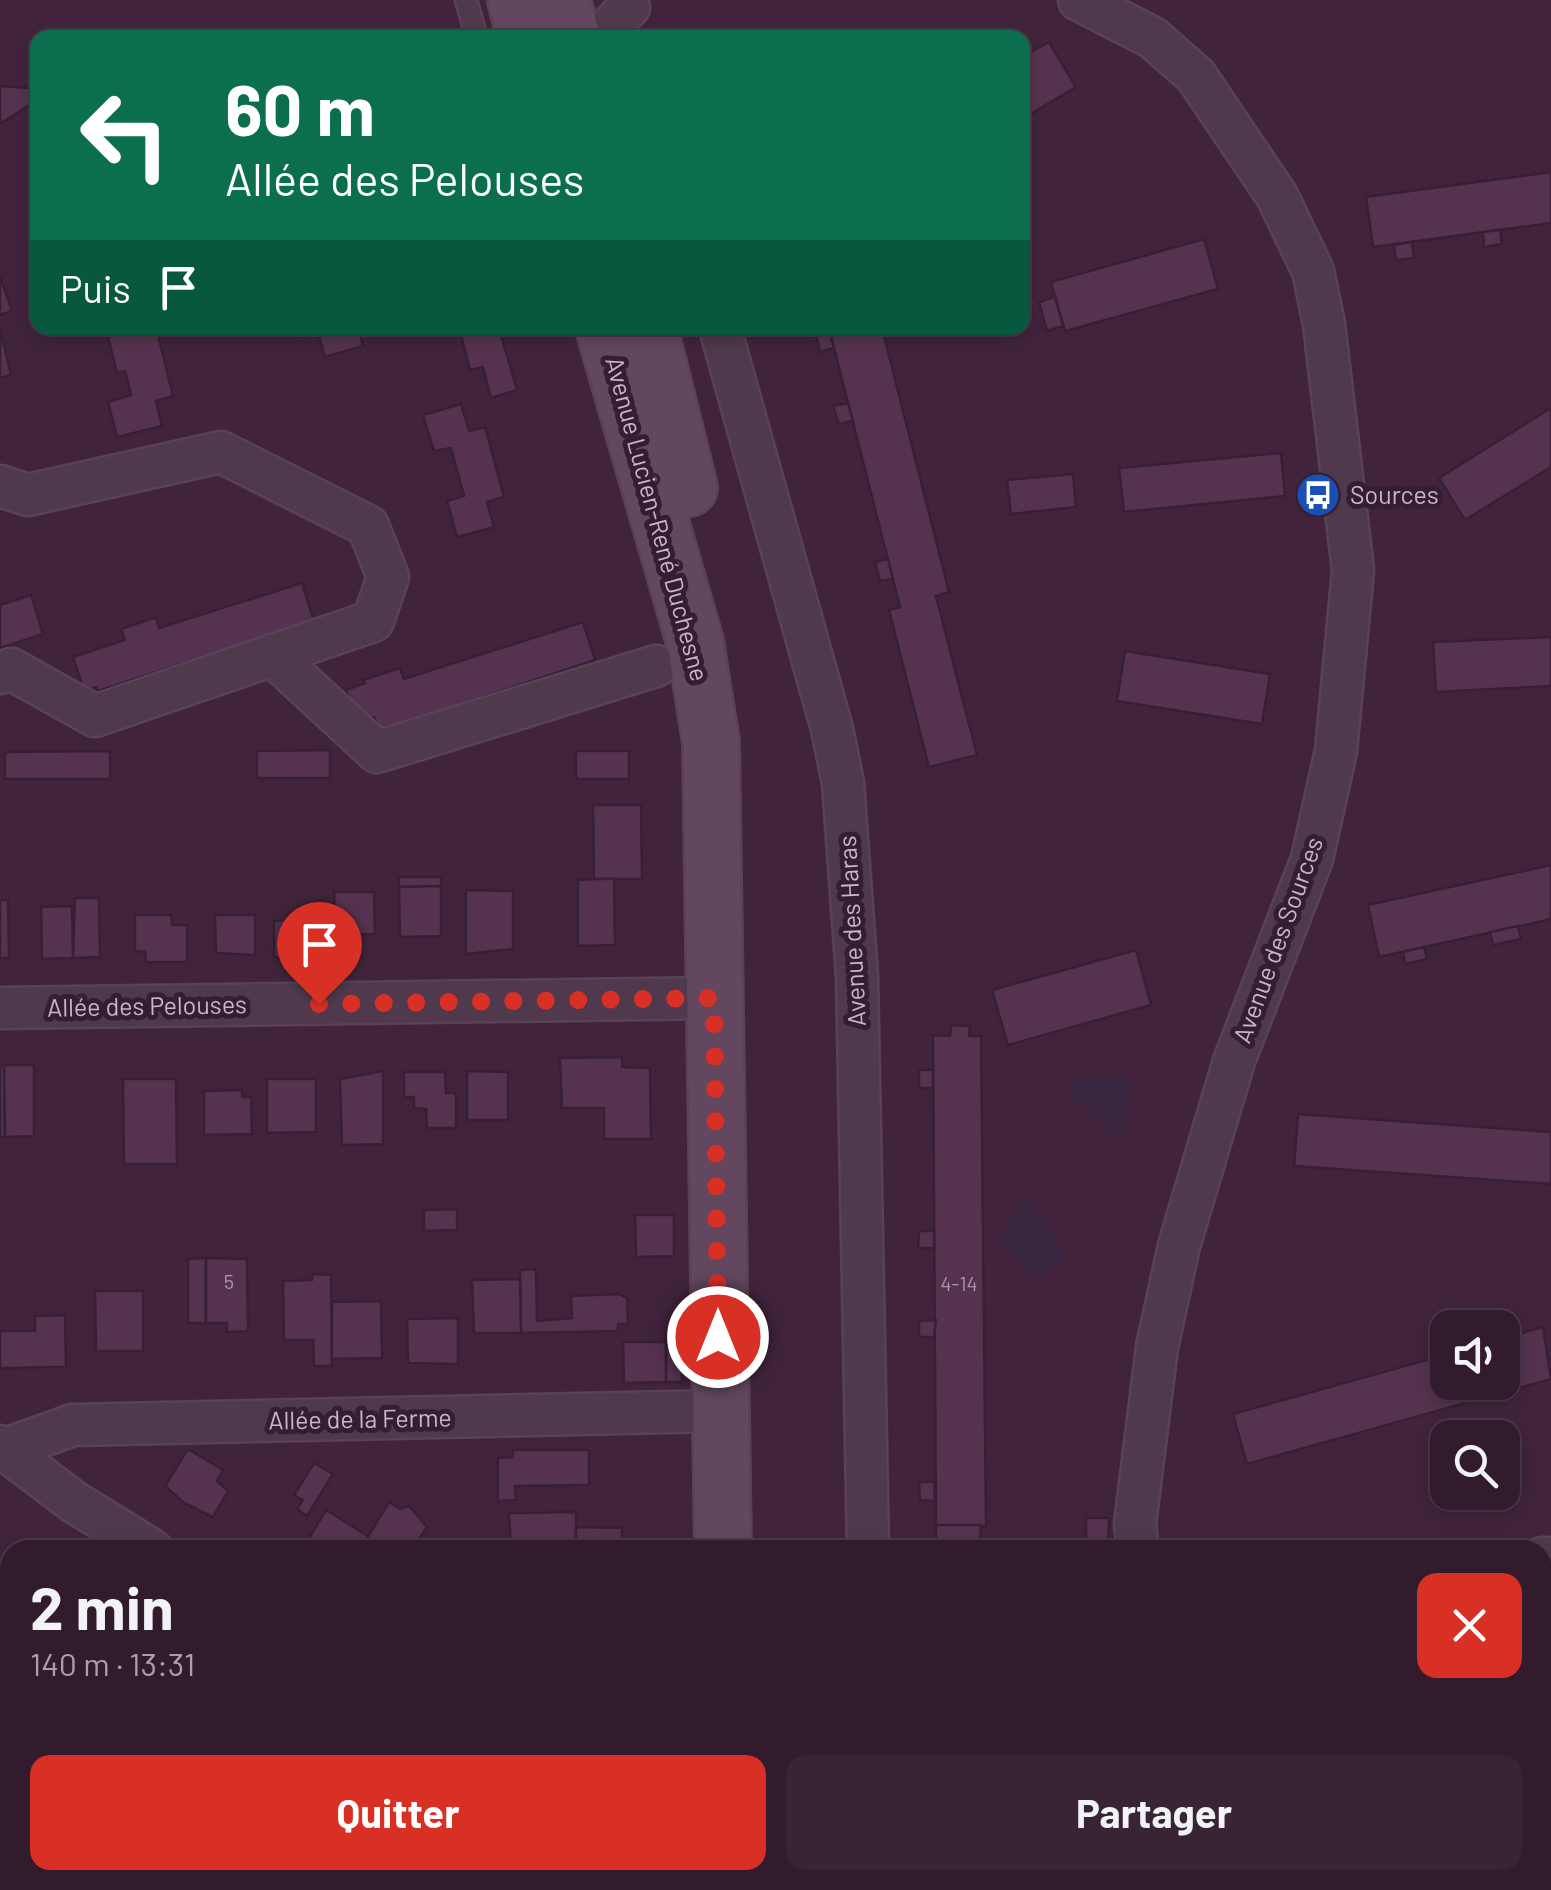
<!DOCTYPE html>
<html lang="fr">
<meta charset="utf-8">
<style>
body{margin:0;font-family:Barlow,sans-serif;background:#392435;color:#f1f3f6;height:100vh;display:flex;flex-direction:column;font-size:38px;white-space:nowrap}
*{box-sizing:border-box;margin:0}
p{font-size:32px;color:#a8a1aa}
.icon{flex:none;width:55px;height:55px;fill:none;stroke:currentColor;stroke-width:2;stroke-linecap:round;stroke-linejoin:round}
.map{position:relative;flex:1;overflow:hidden}
.sheet{position:absolute;left:0px;top:1540px;width:1552px;height:350px;display:flex;flex-direction:column;background:#311b2d;border-radius:30px 30px 0 0;box-shadow:0 5px 15px #0003,0 0 0 2px #4c3949}
.sheet>*{flex:none}
.banner{position:absolute;left:30px;top:30px;width:1000px;height:305px;border-radius:20px;box-shadow:0 5px 15px #0003,0 0 0 2px #4c3949;background:#0b6e4f;color:#fff;overflow:hidden}
.fabs{position:absolute;left:1430px;top:1310px;display:grid;gap:20px}
.fabs a{display:grid;place-items:center;width:90px;height:90px;border-radius:20px;background:#311b2d;box-shadow:0 5px 15px #0003,0 0 0 2px #4c3949;font-size:50px}
.pin{position:absolute;display:grid;place-items:center;width:85px;height:85px;color:#fff;margin:-102px -42px;border-radius:50% 50% 50% 0;rotate:-45deg;box-shadow:0 0 10px #0007}
.pin .icon{rotate:45deg}
.me{position:absolute;width:110px;margin:-55px;rotate:0deg;stroke-linejoin:round;filter:drop-shadow(0 0 8px #0008)}
.turn{display:flex;align-items:center;gap:35px;height:210px;padding:0 30px;font-size:45px}
.turn .icon{width:130px;height:130px;stroke-width:2.5}
.turn b{display:block;font-size:70px;line-height:85px}
.then{display:flex;align-items:center;height:95px;padding:0 30px;background:#0003;gap:20px;font-size:38px}
.round{display:grid;place-items:center;flex:none;width:105px;height:105px;border-radius:20px;background:#392435}
.overview{display:flex;align-items:center;justify-content:space-between;height:170px;padding:0 30px}
h1{font-size:60px;font-weight:700;line-height:75px}
.action{display:flex;gap:20px;margin-top:auto;padding:20px 30px}
.action a{flex:1;height:115px;border-radius:20px;background:#d93025;color:#fff;font-size:40px;font-weight:700;line-height:115px;text-align:center}
.action a+a{background:#392435;color:#f1f3f6}
.map>svg:first-child{display:block}
</style>
<div class="map">
<svg width="1551" height="1890" viewBox="0 0 1551 1890">
<rect width="100%" height="100%" fill="#41243c"/>
<g fill="#392641">
<polygon points="1073,1077 1130,1080 1120,1142 1069,1093"/>
<polygon points="1027,1196 1066,1257 1034,1279 999,1239"/>
</g>
<g fill="#553350" stroke="#372034" stroke-width="2.5">
<polygon points="1049,42 1076,87 1022,119 1022,57"/>
<polygon points="0,86 29,88 31,104 0,124"/>
<polygon points="1551,172 1551,223 1373,247 1366,197"/>
<polygon points="1500,230 1502,244 1484,247 1483,232"/>
<polygon points="1204,239 1218,289 1065,331 1051,282"/>
<polygon points="1412,242 1414,258 1396,260 1394,245"/>
<polygon points="0,276 12,311 0,315"/>
<polygon points="1055,297 1063,326 1047,331 1039,302"/>
<polygon points="0,328 11,375 0,378"/>
<polygon points="132,328 173,328 158,335 173,396 156,401 162,426 117,437 108,402 131,395 125,371 117,373 108,337"/>
<polygon points="299,328 358,328 363,346 325,357 318,332 301,336"/>
<polygon points="476,328 517,328 501,335 517,390 491,398 483,367 470,370 461,335"/>
<polygon points="829,328 882,328 949,592 936,596 977,755 929,767 889,610 900,607"/>
<polygon points="829,331 834,348 820,352 816,335"/>
<polygon points="848,403 853,421 839,424 833,406"/>
<polygon points="461,404 469,431 485,427 504,497 487,502 494,527 457,537 447,501 464,496 451,448 434,451 423,415"/>
<polygon points="1551,408 1551,467 1465,520 1439,478"/>
<polygon points="1281,453 1285,496 1124,512 1119,468"/>
<polygon points="1073,474 1076,507 1011,514 1007,480"/>
<polygon points="888,559 893,579 880,581 875,562"/>
<polygon points="302,583 314,621 98,691 96,687 84,691 73,657 125,640 121,629 156,617 159,628"/>
<polygon points="31,595 43,634 0,648 0,605"/>
<polygon points="583,622 595,660 380,731 374,717 357,723 346,690 365,683 363,680 400,668 404,679"/>
<polygon points="1551,637 1551,686 1436,692 1433,642"/>
<polygon points="1125,651 1270,674 1262,724 1117,701"/>
<polygon points="330,750 330,778 257,778 257,751"/>
<polygon points="110,751 110,779 5,779 5,752"/>
<rect x="576" y="751" width="53" height="28"/>
<polygon points="593,805 641,805 642,879 594,879"/>
<polygon points="1551,865 1551,919 1379,957 1368,905"/>
<polygon points="399,877 441,877 441,886 399,887"/>
<polygon points="594,879 614,879 615,945 578,946 578,880"/>
<polygon points="441,886 441,936 400,937 399,887"/>
<polygon points="466,890 513,891 513,949 466,954"/>
<polygon points="334,892 374,892 375,934 336,935"/>
<polygon points="75,898 99,898 100,957 73,958"/>
<polygon points="0,900 8,900 9,958 0,958"/>
<polygon points="72,906 73,958 42,959 41,907"/>
<polygon points="135,915 171,915 172,925 187,925 187,962 146,962 145,952 135,951"/>
<polygon points="215,915 255,915 255,955 216,953"/>
<polygon points="314,920 314,956 294,957 290,961 274,957 274,921"/>
<polygon points="1518,926 1521,939 1493,945 1490,932"/>
<polygon points="1424,947 1427,959 1405,964 1403,952"/>
<polygon points="1136,950 1151,1005 1008,1045 992,990"/>
<polygon points="951,1025 970,1026 969,1036 981,1036 986,1526 936,1525 933,1035 950,1036"/>
<polygon points="622,1057 622,1067 650,1068 651,1139 604,1139 604,1108 562,1108 560,1058"/>
<polygon points="0,1065 4,1065 5,1137 0,1137"/>
<polygon points="4,1065 34,1065 34,1136 5,1137"/>
<rect x="919" y="1070" width="14" height="18"/>
<polygon points="383,1071 383,1144 342,1145 340,1079"/>
<polygon points="467,1071 508,1072 508,1120 467,1120"/>
<polygon points="404,1072 445,1072 446,1093 456,1093 456,1128 427,1128 426,1109 414,1108 414,1097 404,1097"/>
<polygon points="123,1079 176,1079 177,1164 124,1164"/>
<polygon points="267,1079 316,1079 316,1132 267,1133"/>
<polygon points="242,1090 242,1097 251,1097 252,1134 204,1135 204,1091"/>
<polygon points="1298,1114 1551,1132 1551,1184 1294,1166"/>
<polygon points="457,1209 457,1230 424,1231 424,1210"/>
<polygon points="635,1215 674,1215 674,1256 636,1257"/>
<polygon points="919,1231 934,1231 934,1248 918,1248"/>
<polygon points="206,1258 206,1323 188,1323 188,1259"/>
<polygon points="206,1258 247,1259 248,1331 227,1332 227,1323 206,1323"/>
<polygon points="536,1269 537,1321 572,1318 571,1296 619,1294 627,1298 628,1324 618,1324 618,1331 521,1333 520,1270"/>
<polygon points="313,1274 331,1275 332,1366 314,1366 313,1340 284,1340 283,1281 312,1280"/>
<polygon points="520,1279 521,1333 474,1333 472,1280"/>
<polygon points="95,1291 143,1291 143,1351 96,1351"/>
<polygon points="381,1301 382,1358 332,1359 332,1302"/>
<polygon points="65,1315 66,1367 0,1368 0,1331 35,1331 35,1316"/>
<polygon points="458,1318 458,1364 408,1363 407,1319"/>
<polygon points="936,1320 934,1337 919,1337 919,1321"/>
<polygon points="1543,1327 1551,1379 1247,1464 1233,1414 1448,1354 1448,1382 1502,1382 1502,1339"/>
<polygon points="682,1341 682,1382 666,1382 666,1342"/>
<polygon points="623,1342 666,1342 666,1382 624,1383"/>
<polygon points="188,1449 223,1470 217,1481 228,1491 213,1517 183,1502 165,1486"/>
<polygon points="513,1450 589,1450 589,1485 515,1486 516,1500 498,1501 498,1458 512,1457"/>
<polygon points="314,1463 333,1474 307,1516 297,1509 303,1500 294,1495"/>
<polygon points="919,1482 934,1482 935,1501 920,1500"/>
<polygon points="389,1502 400,1509 409,1506 427,1527 413,1549 360,1550"/>
<polygon points="326,1510 368,1536 360,1550 302,1550"/>
<polygon points="576,1512 576,1548 511,1549 509,1513"/>
<polygon points="1086,1518 1109,1518 1108,1550 1021,1550 1021,1539 1086,1539"/>
<polygon points="936,1525 981,1525 980,1550 911,1550 936,1549"/>
<polygon points="576,1527 622,1528 622,1550 576,1550"/>
<rect x="1542" y="1569" width="9" height="97"/>
<polygon points="23,1880 73,1880 70,1890 20,1890"/>
<polygon points="90,1880 115,1882 134,1880 131,1890 88,1890"/>
<polygon points="448,1880 506,1880 501,1890 467,1890"/>
<polygon points="1436,1880 1510,1880 1516,1890 1443,1890"/>
</g>
<g fill="none" stroke-linecap="round" stroke-linejoin="round">
<defs>
<polyline id="lane" points="466,0 477,38"/>
<g id="street">
<polyline points="1079,0 1153,38 1196,76 1277,196 1313,271 1324,324 1353,570 1336,751 1312,859 1234,1061 1179,1246 1157,1347 1135,1524 1138,1550"/>
<polyline points="600,38 629,7 627,0"/>
<polyline points="720,328 832,729 843,783 857,976 868,1550"/>
<polyline points="0,486 28,495 221,452 368,526 388,577 373,621 95,716 11,669 0,673"/>
<polyline points="272,655 377,752 656,666"/>
<polyline points="0,1008 715,998"/>
<polyline points="0,1446 74,1502 152,1550"/>
<polyline points="6,1449 73,1425 718,1411"/>
<polyline points="1542,1558 1551,1558"/>
<polyline points="1542,1769 1551,1766"/>
<polyline points="687,1880 699,1890"/>
<polyline points="1029,1890 1032,1880"/>
<polyline points="1268,1890 1268,1880"/>
</g>
<g id="secondary">
<polyline points="516,0 526,38"/>
<polyline points="562,0 572,38"/>
<polyline points="604,328 695,642 711,742 723,1550"/>
<polyline points="649,328 689,488"/>
<polyline points="794,1880 795,1890"/>
<polyline points="736,1890 737,1880"/>
</g>
</defs>
<use href="#lane" stroke="#594256" stroke-width="25"/>
<use href="#street" stroke="#594256" stroke-width="45"/>
<use href="#secondary" stroke="#594256" stroke-width="60"/>
<use href="#lane" stroke="#50394c" stroke-width="20"/>
<use href="#street" stroke="#50394c" stroke-width="40"/>
<use href="#secondary" stroke="#63475e" stroke-width="55"/>
</g>
<g fill="none" stroke-linecap="round" stroke-linejoin="round">
<polyline stroke="#d93025" stroke-width="18" stroke-dasharray="0 32.4" points="319,1004 714,998 718,1337"/>
</g>
<defs>
<symbol id="bus-disc" viewBox="-11 -11 22 22"><circle r="9.5" fill="#1a4fb4" stroke="#351e32"/><path d="M-5-6H5V4H4V6H2V4H-2V6H-4V4H-5ZM-3.5-4V0h7V-4ZM-3.5 1.2v1.5H-2V1.2ZM2 1.2v1.5H3.5V1.2Z" fill="#fff"/></symbol>
</defs>
<g fill-rule="evenodd">
<use href="#bus-disc" x="1293" y="470" width="50" height="50"/>
</g>
<g text-anchor="middle" stroke-width="10" stroke-linejoin="round" paint-order="stroke">
<g font-size="20" fill="#ac93a8">
<text x="229" y="1289">5</text>
<text x="959" y="1291">4-14</text>
</g>
<g font-size="25" fill="#cbb5c7" stroke="#351e32" text-anchor="start">
<text x="1350" y="504">Sources</text>
</g>
<g font-size="25" fill="#cbb5c7" stroke="#351e32">
<text transform="translate(657 519) rotate(75)" y="9">Avenue Lucien-René Duchesne</text>
<text transform="translate(852 931) rotate(-93)" y="9">Avenue des Haras</text>
<text transform="translate(1278 940) rotate(-70)" y="9">Avenue des Sources</text>
<text transform="translate(147 1006) rotate(-1)" y="9">Allée des Pelouses</text>
<text transform="translate(360 1419) rotate(-1)" y="9">Allée de la Ferme</text>
</g>
</g>
</svg>
<div class="fabs">
<a><svg class="icon" aria-label="sound" viewBox="0 0 24 24"><path d="M4 9h4l5-4v14l-5-4H4zM17 9q2 3 0 6"/></svg></a>
<a><svg class="icon" aria-label="search" viewBox="0 0 24 24"><circle cx="10" cy="10" r="6"/><path d="M15 15l6 6"/></svg></a>
</div>
<div class="pin" style="left:319px;top:1004px;background:#d93025"><svg class="icon" aria-label="arrive" viewBox="0 0 24 24"><path d="M6 21V4h12l-3 4 3 4H6"/></svg></div>
<svg class="me" style="left:718px;top:1337px" viewBox="-20 -20 40 40"><circle r="17" fill="#d93025" stroke="#fff" stroke-width="3"/><path d="M0-11L8 9 0 5-8 9z" fill="#fff"/></svg>
<div class="banner">
<div class="turn"><svg class="icon" aria-label="left" viewBox="0 0 24 24"><path d="M17 20v-9H6M10 6l-5 5 5 5"/></svg><div><b>60 m</b>Allée des Pelouses</div></div>
<div class="then">Puis<svg class="icon" aria-label="arrive" viewBox="0 0 24 24"><path d="M6 21V4h12l-3 4 3 4H6"/></svg></div>
</div>
<section class="sheet">
<div class="overview"><div><h1>2 min</h1><p>140 m · 13:31</p></div><a class="round" style="background:#d93025;color:#fff"><svg class="icon" aria-label="close" viewBox="0 0 24 24"><path d="M6 6l12 12M18 6L6 18"/></svg></a></div>
<div class="action"><a>Quitter</a><a>Partager</a></div>
</section>
</div>
